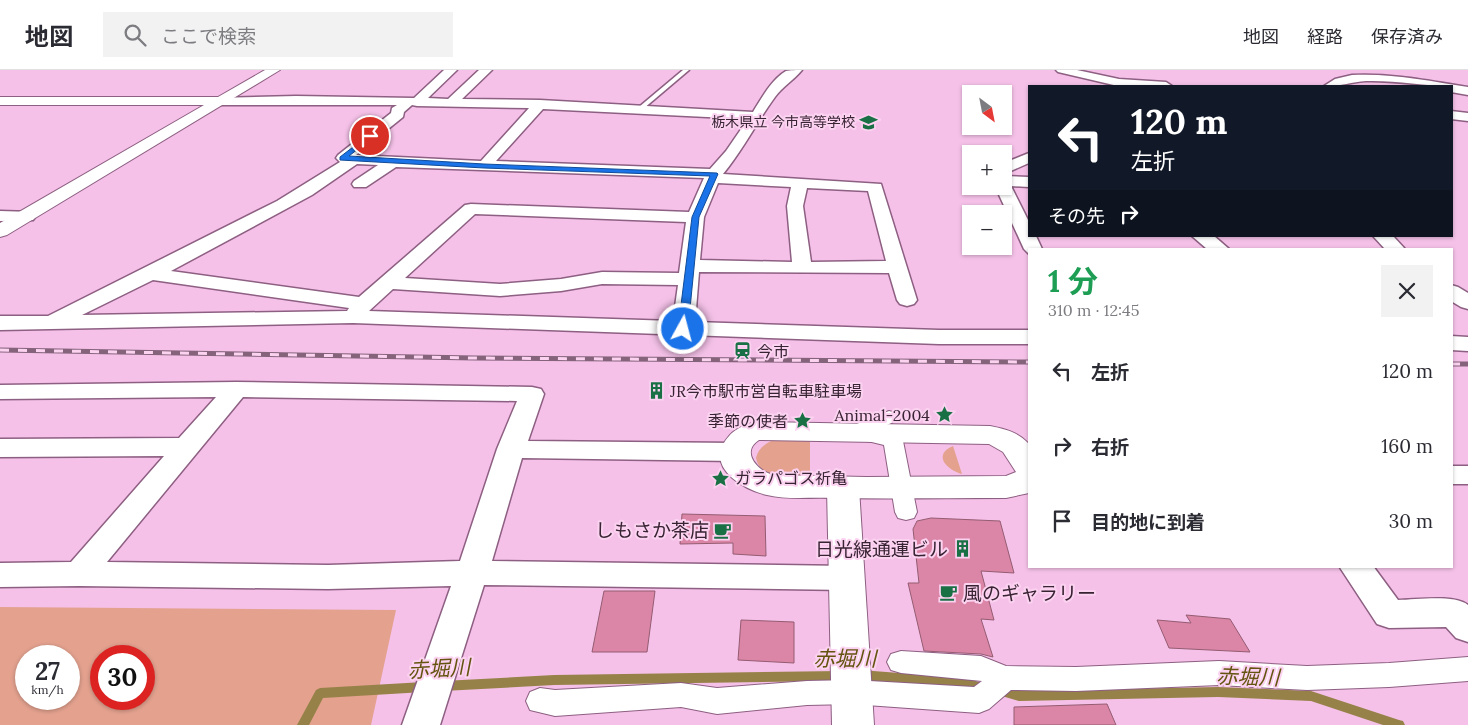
<!DOCTYPE html>
<html lang="ja">
<meta charset="utf-8">
<style>
body{margin:0;font-family:Lora,"Noto Sans JP",serif;background:#f2f2f3;color:#2b2b33;height:100vh;display:flex;flex-direction:column;font-size:19px;white-space:nowrap}
*{box-sizing:border-box;margin:0}
p{font-size:16px;color:#7c7c81}
.icon{flex:none;width:28px;height:28px;fill:none;stroke:currentColor;stroke-width:2;stroke-linecap:round;stroke-linejoin:round}
.map{position:relative;flex:1;overflow:hidden}
.details{position:absolute;left:1028px;top:178px;width:425px;height:320px;display:flex;flex-direction:column;background:#fff;border-radius:0px;box-shadow:0 1px 4px #0004}
.details>*{flex:none}
.top-card{position:absolute;left:1028px;top:15px;width:425px;height:152px;border-radius:0px;box-shadow:0 1px 4px #0004;background:#111827;color:#fff;overflow:hidden}
.needle{width:32px;rotate:148deg}
.controls{position:absolute;left:962px;top:15px;display:grid;gap:10px}
.controls a{display:grid;place-items:center;width:50px;height:50px;border-radius:0px;background:#fff;box-shadow:0 1px 4px #0004;font-size:25px}
.speed{position:absolute;left:15px;top:575px;display:flex;gap:10px;font-size:25px;font-weight:700;text-align:center}
.speed>*{display:grid;place-content:center;width:65px;height:65px;border-radius:50%;background:#fff;box-shadow:0 1px 4px #0004;line-height:1}
.speed small{font-size:12px;font-weight:400}
.speed .limit{border:8px solid #d22;background:#fff;color:#111}
.pin{position:absolute;display:grid;place-items:center;width:42px;height:42px;color:#fff;margin:-21px;border:2px solid #fff;border-radius:50%;box-shadow:0 1px 5px #0007}
.me{position:absolute;width:55px;margin:-28px;rotate:7deg;stroke-linejoin:round;filter:drop-shadow(0 0 4px #0008)}
.turn{display:flex;align-items:center;gap:18px;height:105px;padding:0 20px;font-size:22px}
.turn .icon{width:65px;height:65px;stroke-width:2.5}
.turn b{display:block;font-size:35px;line-height:42px}
.then{display:flex;align-items:center;height:48px;padding:0 20px;background:#0003;gap:10px;font-size:19px}
.round{display:grid;place-items:center;flex:none;width:52px;height:52px;border-radius:0px;background:#f2f2f3}
.summary{display:flex;align-items:center;justify-content:space-between;height:85px;padding:0 20px}
h1{font-size:30px;font-weight:700;line-height:38px;color:#1e9e55}
ul{padding:0;list-style:none}
li{display:flex;align-items:center;gap:15px;height:75px;padding:0 20px}
li div{flex:1}
li b{display:block;font-size:19px}
li em{font-style:normal}
header{display:flex;align-items:center;gap:30px;box-sizing:border-box;height:70px;padding:0 25px;background:#fff;border-bottom:1px solid #e1e1e2}
header strong{font-size:24px}
nav{display:flex;gap:28px;margin-inline-start:auto;font-size:18px}
.search{width:350px;height:45px;background:#f2f2f3;display:flex;align-items:center;gap:12px;box-sizing:border-box;padding:0 18px;border-radius:0px;color:#7c7c81;font-size:19px}
.map>svg:first-child{display:block}
</style>
<header>
<strong>地図</strong>
<div class="search"><svg class="icon" aria-label="search" viewBox="0 0 24 24"><circle cx="10" cy="10" r="6"/><path d="M15 15l6 6"/></svg>ここで検索</div>
<nav><a>地図</a><a>経路</a><a>保存済み</a></nav>
</header>
<div class="map">
<svg width="1468" height="655" viewBox="0 0 1468 655">
<rect width="100%" height="100%" fill="#f5c1e8"/>
<g fill="#e3a18e" fill-rule="evenodd">
<path d="M776 369 810 370V405C793 405 760 411 756 388 759 377 766 373 776 369Z"/>
<path d="M953 376 962 404C947 400 932 385 953 376Z"/>
<path d="M0 537 396 540 371 655H0ZM26 586H69V629H26ZM101 586H144V629H101Z"/>
</g>
<g fill="none" stroke-linecap="round" stroke-linejoin="round">
<g fill="#968248" fill-rule="evenodd">
<polygon points="860,600 965,608 989,615 991,618 989,621 985,623 965,618 860,610 856,608 855,605 856,602"/>
<polygon points="841,601 845,603 847,606 845,609 841,611 554,615 443,621 439,619 437,616 439,613 443,611 554,605"/>
<polygon points="424,612 428,614 430,617 428,620 424,622 323,628 309,655 297,655 316,620 320,618"/>
<polygon points="999,616 1019,621 1218,617 1311,621 1399,650 1403,651 1405,655 1383,655 1311,631 1218,627 1019,631 995,624 993,621 995,618"/>
</g>
</g>
<g fill="#db86a7" stroke="#945c71">
<polygon points="682,444 765,446 766,486 733,484 733,473 680,474"/>
<polygon points="931,448 1000,451 1014,503 981,501 994,550 981,549 993,587 981,584 924,581 908,513 919,513 913,459 917,451"/>
<polygon points="604,521 655,521 647,582 592,582"/>
<polygon points="1186,545 1230,549 1250,582 1169,578 1157,550 1191,553"/>
<polygon points="741,550 794,552 794,593 738,590"/>
<polygon points="1107,634 1116,655 1014,655 1014,637"/>
</g>
<g fill="none" stroke-linecap="round" stroke-linejoin="round">
<defs>
<polygon id="service" points="683,0 689,0 643,39 639,39 639,37"/>
<g id="pedestrian">
<polygon points="889,341 896,343 899,347 896,351 875,360 900,367 903,371 917,442 914,448 906,450 898,448 895,442 884,375 847,366 844,362 847,358"/>
<polygon points="901,581 981,586 1006,596 1076,597 1219,591 1307,596 1389,593 1468,587 1468,611 1389,617 1307,620 1219,615 1076,621 1011,620 989,639 979,643 852,634 807,635 717,644 681,637 555,646 530,640 526,631 530,622 540,618 555,620 681,613 717,618 807,611 852,610 974,617 982,611 901,603 891,600 887,592 891,584"/>
</g>
<g id="minor">
<path d="M444 0H457L428 28 448 29 479 0H492L462 29 540 30 753 42C761 29 772 9 786 1 790 0 797 0 802 0 794 10 782 17 775 27 756 53 743 80 723 104L881 114 917 230 914 234 907 236 900 234 897 230 889 203 699 202 695 252 939 260H1029V274H939L353 253 0 260V246H48L277 131 340 92 336 88 338 85 391 43 392 38 397 35H219L215 34 213 31 215 28 296 26 414 28ZM412 35 417 36 529 38 481 91 356 85 403 47 404 42ZM543 39 748 49 726 81 710 99 496 91ZM357 94 378 95 354 111 352 114 354 117H366L396 97 704 108 689 142 471 134 465 135 359 227 171 201 312 125ZM718 113 791 117 787 136 792 192 700 190 704 147ZM807 118 868 121 886 191 811 192 803 136ZM475 144 686 152 679 203 602 202 561 209 500 214 405 208ZM153 210 349 238 347 241 82 245ZM602 214 678 215 673 251 369 241 393 219 500 226 561 221Z"/>
<polygon points="1056,0 1077,0 1119,9 1166,12 1172,16 1118,16 1058,2"/>
<path d="M1352 5C1392 3 1430 11 1468 17V25L1451 22V16C1423 16 1394 10 1366 11 1351 12 1338 17 1324 16L1335 9Z"/>
<polygon points="1451,41 1468,43 1468,51 1451,49"/>
<polygon points="1029,83 1029,93 1004,104 1004,93"/>
<polygon points="1004,106 1029,107 1029,117 1011,116 1029,152 1029,166 1036,166 1042,179 1029,179 1029,184 1024,179 995,116 1004,116"/>
<polygon points="0,141 33,142 36,146 33,150 0,151"/>
<polygon points="1192,166 1214,166 1229,179 1207,179"/>
<polygon points="1373,166 1393,166 1405,179 1385,179"/>
<polygon points="1451,215 1458,217 1468,223 1468,239 1461,237 1451,231"/>
<polygon points="1451,266 1468,267 1468,281 1451,280"/>
<path d="M236 312 532 317 541 319 544 324 528 371 735 373 745 376 749 382 745 388 735 391 522 388 492 491 847 496 859 499 863 508 859 517 847 520 484 515 440 655H402L451 516 328 519 79 516 0 517V493L71 492 164 386 0 387V369L179 368 216 327 0 329V315ZM243 327 517 331 497 379 460 491 328 495 107 492Z"/>
<rect x="1451" y="396" width="17" height="18"/>
<path d="M1339 496H1373L1398 530C1416 530 1454 524 1468 535V572L1456 568 1446 557 1389 558 1377 554Z"/>
</g>
<g id="tertiary">
<polygon points="265,0 280,0 7,165 0,167 0,153 204,35 0,35 0,27 218,27"/>
<path d="M756 352 990 356C1005 359 1018 362 1029 374V423L1006 428C948 428 889 429 831 428 810 427 787 430 767 425 746 420 710 401 723 375 731 360 741 356 756 352ZM759 370 989 374 1003 382 1016 402 1006 406 866 407 774 405C758 402 740 382 759 370Z"/>
</g>
<polygon id="secondary" points="843,407 854,410 859,418 874,655 832,655 827,418 832,410"/>
</defs>
<use href="#service" stroke="#8d5f82" stroke-width="3"/>
<use href="#pedestrian" stroke="#8d5f82" stroke-width="2"/>
<use href="#minor" stroke="#8d5f82" stroke-width="3"/>
<use href="#tertiary" stroke="#8d5f82" stroke-width="2"/>
<use href="#secondary" stroke="#8d5f82" stroke-width="2"/>
<use href="#service" fill="#fff" fill-rule="evenodd"/>
<use href="#pedestrian" fill="#fff" fill-rule="evenodd"/>
<use href="#minor" fill="#fff" fill-rule="evenodd"/>
<use href="#tertiary" fill="#fff" fill-rule="evenodd"/>
<use href="#secondary" fill="#fff" fill-rule="evenodd"/>
<defs>
<g id="rail">
<polyline points="0,280 475,288 1029,292"/>
<polyline points="1451,294 1468,294"/>
</g>
</defs>
<use href="#rail" stroke="#84637b" stroke-width="5"/>
<use href="#rail" stroke="#fcd2f1" stroke-width="3" stroke-dasharray="9" stroke-linecap="butt"/>
</g>
<polygon fill="#1a73e8" stroke="#114b97" points="370,64 374,66 373,67 349,86 484,94 717,103 718,104 699,147 688,259 683,262 678,259 692,147 710,106 484,98 340,90 340,87"/>
<defs>
<symbol id="school-bare" viewBox="-9 -9 18 18"><path d="M0-5L7-2L0 1L-7-2ZM-4 1L0 2.5L4 1V4Q0 6-4 4Z" fill="#187044" stroke="#fcd2f1" stroke-width="2.5" paint-order="stroke"/></symbol>
<symbol id="station-bare" viewBox="-9 -9 18 18"><path d="M-3-6H3Q5-6 5-4V2Q5 4 3 4L4.5 6H3L1.5 4h-3L-3 6H-4.5L-3 4Q-5 4-5 2V-4Q-5-6-3-6ZM-3.5-4v3h7v-3ZM-3.5 1v1.5H-2V1ZM2 1v1.5H3.5V1Z" fill="#187044" stroke="#fcd2f1" stroke-width="2.5" paint-order="stroke"/></symbol>
<symbol id="building-bare" viewBox="-9 -9 18 18"><path d="M-4-6H4V6H1V3H-1V6H-4ZM-2.5-4.3h1.7v1.8h-1.7ZM.8-4.3h1.7v1.8H.8ZM-2.5-1h1.7V.8h-1.7ZM.8-1h1.7V.8H.8Z" fill="#187044" stroke="#fcd2f1" stroke-width="2.5" paint-order="stroke"/></symbol>
<symbol id="sight-bare" viewBox="-9 -9 18 18"><path d="M0-6L1.8-2.2L6-1.7L2.9 1.2L3.7 5.4L0 3.3L-3.7 5.4L-2.9 1.2L-6-1.7L-1.8-2.2Z" fill="#187044" stroke="#fcd2f1" stroke-width="2.5" paint-order="stroke"/></symbol>
<symbol id="cafe-bare" viewBox="-9 -9 18 18"><path d="M-5.5-4.5H6V0H3Q3 3.5 0 3.5H-2.5Q-5.5 3.5-5.5 0ZM3-3.2v2h1.7v-2ZM-6 4.5H4V6H-6Z" fill="#187044" stroke="#fcd2f1" stroke-width="2.5" paint-order="stroke"/></symbol>
</defs>
<g fill-rule="evenodd">
<use href="#school-bare" x="856" y="40" width="25" height="25"/>
<use href="#station-bare" x="730" y="268" width="25" height="25"/>
<use href="#building-bare" x="644" y="308" width="25" height="25"/>
<use href="#sight-bare" x="932" y="332" width="25" height="25"/>
<use href="#sight-bare" x="790" y="338" width="25" height="25"/>
<use href="#sight-bare" x="708" y="396" width="25" height="25"/>
<use href="#cafe-bare" x="710" y="448" width="25" height="25"/>
<use href="#building-bare" x="950" y="466" width="25" height="25"/>
<use href="#cafe-bare" x="936" y="510" width="25" height="25"/>
</g>
<g text-anchor="middle" stroke-width="4" stroke-linejoin="round" paint-order="stroke">
<g font-size="14" fill="#372332" stroke="#fcd2f1" text-anchor="end">
<text x="855" y="57">栃木県立 今市高等学校</text>
</g>
<g font-size="16" fill="#372332" stroke="#fcd2f1" text-anchor="start">
<text x="757" y="287">今市</text>
<text x="670" y="327">JR今市駅市営自転車駐車場</text>
<text x="930" y="351" text-anchor="end">Animal-2004</text>
<text x="788" y="357" text-anchor="end">季節の使者</text>
<text x="735" y="414">ガラパゴス祈亀</text>
</g>
<g font-size="19" fill="#372332" stroke="#fcd2f1" text-anchor="end">
<text x="709" y="467">しもさか茶店</text>
<text x="948" y="486">日光線通運ビル</text>
<text x="963" y="530" text-anchor="start">風のギャラリー</text>
</g>
<g font-size="21" font-style="italic" fill="#635410" stroke="#fcd2f1">
<text x="845" y="596">赤堀川</text>
<text transform="translate(439 599) rotate(-3)" y="7">赤堀川</text>
<text transform="translate(1248 607) rotate(2)" y="7">赤堀川</text>
</g>
</g>
</svg>
<div class="controls">
<a><svg class="needle" viewBox="-14 -14 28 28"><path d="M0-13l5 13h-10z" fill="#e53935"/><path d="M0 13l5-13h-10z" fill="#7c7c81"/></svg></a>
<a>+</a>
<a>−</a>
</div>
<div class="speed"><div>27<small>km/h</small></div><div class="limit">30</div></div>
<div class="pin" style="left:370px;top:66px;background:#d93025"><svg class="icon" aria-label="arrive" viewBox="0 0 24 24"><path d="M6 21V4h12l-3 4 3 4H6"/></svg></div>
<svg class="me" style="left:683px;top:259px" viewBox="-20 -20 40 40"><circle r="17" fill="#1a73e8" stroke="#fff" stroke-width="3"/><path d="M0-11L8 9 0 5-8 9z" fill="#fff"/></svg>
<div class="top-card">
<div class="turn"><svg class="icon" aria-label="left" viewBox="0 0 24 24"><path d="M17 20v-9H6M10 6l-5 5 5 5"/></svg><div><b>120 m</b>左折</div></div>
<div class="then">その先<svg class="icon" aria-label="right" viewBox="0 0 24 24"><path d="M7 20v-9h11M14 6l5 5-5 5"/></svg></div>
</div>
<section class="details">
<div class="summary"><div><h1>1 分</h1><p>310 m · 12:45</p></div><a class="round"><svg class="icon" aria-label="close" viewBox="0 0 24 24"><path d="M6 6l12 12M18 6L6 18"/></svg></a></div>
<ul>
<li><svg class="icon" aria-label="left" viewBox="0 0 24 24"><path d="M17 20v-9H6M10 6l-5 5 5 5"/></svg><div><b>左折</b></div><em>120 m</em></li>
<li><svg class="icon" aria-label="right" viewBox="0 0 24 24"><path d="M7 20v-9h11M14 6l5 5-5 5"/></svg><div><b>右折</b></div><em>160 m</em></li>
<li><svg class="icon" aria-label="arrive" viewBox="0 0 24 24"><path d="M6 21V4h12l-3 4 3 4H6"/></svg><div><b>目的地に到着</b></div><em>30 m</em></li>
</ul>
</section>
</div>
